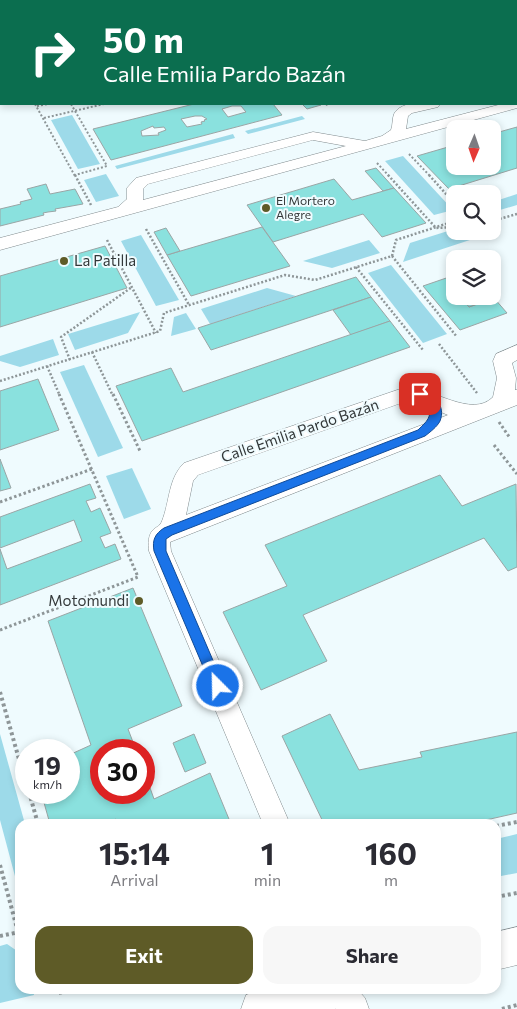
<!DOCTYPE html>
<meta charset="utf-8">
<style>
body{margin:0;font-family:Commissioner,sans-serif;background:#f7f7f7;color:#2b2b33;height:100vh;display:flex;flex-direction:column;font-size:19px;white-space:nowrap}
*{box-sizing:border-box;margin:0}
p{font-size:16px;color:#7c7c81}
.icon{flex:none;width:28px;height:28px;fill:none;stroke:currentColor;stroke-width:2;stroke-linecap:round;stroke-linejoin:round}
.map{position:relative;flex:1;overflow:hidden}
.sheet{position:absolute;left:15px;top:819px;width:486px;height:175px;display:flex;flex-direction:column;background:#fff;border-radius:15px;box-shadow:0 2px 8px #0003}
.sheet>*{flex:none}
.banner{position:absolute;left:0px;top:0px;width:518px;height:105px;box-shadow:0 2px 8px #0003;background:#0b6e4f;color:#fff;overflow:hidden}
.needle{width:32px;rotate:182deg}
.tools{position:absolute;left:446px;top:120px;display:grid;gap:10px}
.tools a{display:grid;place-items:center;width:55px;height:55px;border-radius:10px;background:#fff;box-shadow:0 2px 8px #0003;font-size:25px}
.speed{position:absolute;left:15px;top:739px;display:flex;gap:10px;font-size:25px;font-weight:700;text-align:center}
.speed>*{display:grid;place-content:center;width:65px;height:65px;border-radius:50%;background:#fff;box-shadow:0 2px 8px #0003;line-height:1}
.speed small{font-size:12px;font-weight:400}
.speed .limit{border:8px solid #d22;background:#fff;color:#111}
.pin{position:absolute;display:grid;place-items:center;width:42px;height:42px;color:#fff;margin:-21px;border-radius:10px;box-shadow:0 2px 8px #0006}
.me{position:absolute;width:55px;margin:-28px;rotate:337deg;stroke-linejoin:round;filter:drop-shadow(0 0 4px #0008)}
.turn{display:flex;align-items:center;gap:18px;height:105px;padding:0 20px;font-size:22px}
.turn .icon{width:65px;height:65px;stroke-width:2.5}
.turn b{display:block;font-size:35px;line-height:42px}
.eta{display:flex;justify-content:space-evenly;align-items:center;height:85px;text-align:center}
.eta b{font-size:30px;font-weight:700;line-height:35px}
.action{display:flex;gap:10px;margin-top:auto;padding:10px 20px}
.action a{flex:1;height:58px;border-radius:15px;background:#5e5b27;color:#fff;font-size:20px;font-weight:700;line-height:58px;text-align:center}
.action a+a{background:#f7f7f7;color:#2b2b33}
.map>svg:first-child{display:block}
</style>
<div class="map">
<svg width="517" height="1009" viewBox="0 0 517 1009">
<rect width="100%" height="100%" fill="#effbfe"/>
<g fill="#9ddae9">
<polygon points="72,115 100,164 78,169 51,120"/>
<polygon points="302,116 305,119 248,134 245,131"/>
<polygon points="233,134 235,138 117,169 115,166"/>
<polygon points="403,156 453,210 434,215 385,161"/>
<polygon points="106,174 119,196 96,202 84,180"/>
<polygon points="517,194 517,205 493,212 493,202"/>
<polygon points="451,230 479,237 403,262 410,243"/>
<polygon points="141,235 179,300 156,306 121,241"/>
<polygon points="369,240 380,253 332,268 303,261"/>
<polygon points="391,265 447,334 423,343 368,273"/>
<polygon points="267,288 296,296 210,324 201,309"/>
<polygon points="140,312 128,333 75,350 68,334"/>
<polygon points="186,313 196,329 171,336 174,317"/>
<polygon points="53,339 59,355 20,367 0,361 0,356"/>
<polygon points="84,365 123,448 98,457 60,372"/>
<polygon points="132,468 151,509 124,519 106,476"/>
<polygon points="0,734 25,824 20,824 20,895 0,820"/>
<polygon points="517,834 517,873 496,877 496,839"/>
<polygon points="7,944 20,953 20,989 33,989 34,995 0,1003 0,946"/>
</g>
<g fill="#8ae1de" stroke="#9aa5a5" fill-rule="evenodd">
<polygon points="280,0 331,0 274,1"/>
<path d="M194 104H273L282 115 111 160 93 129ZM232 106H241L246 112 228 117 222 109ZM195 116H202L207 119 204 120 205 121 201 122 202 124 187 127 181 119ZM153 126 154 128 164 127 166 130 158 133 159 135 142 136 141 131Z"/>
<polygon points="302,104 319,104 321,105 307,109"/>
<polygon points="517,127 517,168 449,189 417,156 455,145 455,166 492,166 492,134"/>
<polygon points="376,168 394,188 383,191 365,171"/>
<polygon points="334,179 352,200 394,188 426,223 382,237 363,214 273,242 247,205"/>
<polygon points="46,184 50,194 75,189 83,204 55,209 56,211 48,212 43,213 44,215 0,226 0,209 21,204 20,202 32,199 27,189"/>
<polygon points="262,227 290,266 191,296 167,255"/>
<polygon points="166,228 180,251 167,255 154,232"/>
<polygon points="105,246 127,288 0,327 0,276"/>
<polygon points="455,275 455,296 464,296 461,297 469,307 494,298 507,313 460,330 423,286"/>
<polygon points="356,277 371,297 211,350 198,328"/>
<polygon points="464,296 492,296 494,298 469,307 461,297"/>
<polygon points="371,297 390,321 351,335 333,310"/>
<polygon points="390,321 410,347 142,441 116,386 171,368 183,392"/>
<polygon points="38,379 59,430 0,450 0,391"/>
<polygon points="0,459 11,488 0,491"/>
<polygon points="440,475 462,506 516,484 517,567 508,571 484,538 303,615 327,661 261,690 223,612 287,586 265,545"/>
<polygon points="90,484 96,498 86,501 91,512 100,508 111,533 100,537 105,548 115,544 121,559 0,605 0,549 7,569 82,541 74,520 0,548 0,517"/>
<polygon points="133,588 182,706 128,729 136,750 101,750 101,792 144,792 144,771 154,799 210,773 231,824 118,824 116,819 105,824 50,824 41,792 69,792 69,755 91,745 48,621"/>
<polygon points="330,714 359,770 422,757 420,752 517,732 517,813 468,824 324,824 282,736"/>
<polygon points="194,734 206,763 185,772 173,743"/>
</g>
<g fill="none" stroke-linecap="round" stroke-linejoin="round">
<defs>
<g id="service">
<polyline points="116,1 122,0"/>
<polyline points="189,1 195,0"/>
</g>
<g id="minor">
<rect x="516" y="78" width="1" height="8"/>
<path d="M517 100V108L0 250V238L118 207 127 199V188L136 178 313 132 365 141 382 136 391 130C393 125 392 119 394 114 401 100 428 103 440 104L438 107 412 113 408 116 406 129 502 104H516ZM313 140 346 146 143 200V189L148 184Z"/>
<path d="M517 345V360L512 363 516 378 515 390H517V405L170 542 171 551 290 824H263L149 551C148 544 148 534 154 529 158 526 160 526 162 521 170 501 168 479 184 463L406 387C431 387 472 419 493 397L497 378 493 361 496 354ZM407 401 416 402 448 415 186 515 193 481 198 475Z"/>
<polygon points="324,989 357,989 365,998 369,1009 336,1009"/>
</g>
<g id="secondary">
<polygon points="517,927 517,965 496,970 496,932"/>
<polygon points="263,989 357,989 352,1003 335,1009 241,1009 246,995"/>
</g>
</defs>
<use href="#service" stroke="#808a8d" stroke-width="11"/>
<use href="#minor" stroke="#808a8d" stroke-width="1"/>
<use href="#secondary" stroke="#808a8d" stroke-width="1"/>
<g stroke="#8e9698" stroke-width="2" stroke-dasharray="2 2" stroke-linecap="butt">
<polyline points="489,0 491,1"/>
<polyline points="261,1 266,0"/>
<polyline points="469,1 474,0"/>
<polyline points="0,36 1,38"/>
<polyline points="35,104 75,176"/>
<polyline points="71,104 107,166 75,175"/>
<polyline points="326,104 328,106"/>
<polyline points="37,106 48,104"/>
<polyline points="44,118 104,104"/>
<polyline points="409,154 430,176"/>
<polyline points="377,163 389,176"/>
</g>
<g stroke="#8e9698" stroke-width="2.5" stroke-dasharray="2 2" stroke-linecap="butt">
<polyline points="75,175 91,205"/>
<polyline points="388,175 436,228 455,227"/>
<polyline points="429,175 455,204"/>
<polyline points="492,221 517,214"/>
<polyline points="146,229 189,305"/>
<polyline points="107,240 156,333"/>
<polyline points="392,256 457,337"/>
<polyline points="356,267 423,350"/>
<polyline points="439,344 477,393"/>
<polyline points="92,352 113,396"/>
<polyline points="70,360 61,337 132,287"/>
<polyline points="47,366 60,396"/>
<polyline points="0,381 160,331 164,313 285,275 315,280 392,256 396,240 455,221"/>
</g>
<g stroke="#8e9698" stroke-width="3" stroke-dasharray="2.5 2.5" stroke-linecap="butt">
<polyline points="113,394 140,451"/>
<polyline points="499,422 510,438"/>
<polyline points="494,445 517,474"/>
<polyline points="0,502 92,469"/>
<polyline points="0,630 138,577 59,394"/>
</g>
<g stroke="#8e9698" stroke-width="4" stroke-dasharray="3 3" stroke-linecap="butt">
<polyline points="0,692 26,784"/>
<polyline points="29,792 38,824"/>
<polyline points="496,826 517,822"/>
<polyline points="0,865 18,932"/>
<polyline points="496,897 517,893"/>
<polyline points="0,936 20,932"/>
<polyline points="56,989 57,993 85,989"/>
<polyline points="502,1009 517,1005"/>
</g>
<use href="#service" stroke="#fff" stroke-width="10"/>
<use href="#minor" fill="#fff" fill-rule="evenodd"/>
<use href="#secondary" fill="#fff" fill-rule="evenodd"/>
</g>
<path fill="#1a73e8" stroke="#114b97" d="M420 391C434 395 446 405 440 421 437 427 430 432 425 436L172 535 166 539V551L224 686 222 690 218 692 213 690 154 551C152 540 155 534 164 528L418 430C427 421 432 418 429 404L415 394Z"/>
<g fill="#5e5b27" stroke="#effbfe" stroke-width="2">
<circle cx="266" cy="208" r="5"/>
<circle cx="64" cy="261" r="5"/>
<circle cx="139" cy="601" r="5"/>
</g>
<g text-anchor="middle" stroke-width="4" stroke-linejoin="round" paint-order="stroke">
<g font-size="12" fill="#333839" stroke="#effbfe" text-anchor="start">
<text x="276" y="205">El Mortero<tspan x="276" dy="14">Alegre</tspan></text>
</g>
<g font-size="15" fill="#333839" stroke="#effbfe" text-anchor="start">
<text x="74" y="266">La Patilla</text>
<text x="129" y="606" text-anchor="end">Motomundi</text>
</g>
<g font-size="15" fill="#333839" stroke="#effbfe">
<text transform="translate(300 431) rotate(-19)" y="5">Calle Emilia Pardo Bazán</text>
</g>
</g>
</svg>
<div class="tools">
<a><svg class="needle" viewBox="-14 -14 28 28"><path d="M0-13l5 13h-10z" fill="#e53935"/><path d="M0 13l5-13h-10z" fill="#7c7c81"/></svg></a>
<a><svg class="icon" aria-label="search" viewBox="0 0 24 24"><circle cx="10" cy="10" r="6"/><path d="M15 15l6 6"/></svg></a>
<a><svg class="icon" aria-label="layers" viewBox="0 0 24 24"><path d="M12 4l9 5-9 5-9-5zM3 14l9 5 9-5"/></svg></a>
</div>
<div class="speed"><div>19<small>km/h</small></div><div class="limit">30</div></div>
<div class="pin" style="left:420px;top:394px;background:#d93025"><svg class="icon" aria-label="arrive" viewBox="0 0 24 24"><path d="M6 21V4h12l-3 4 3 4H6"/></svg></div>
<svg class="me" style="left:218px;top:686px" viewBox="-20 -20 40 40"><circle r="17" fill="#1a73e8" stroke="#fff" stroke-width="3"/><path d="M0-11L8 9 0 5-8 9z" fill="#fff"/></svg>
<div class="banner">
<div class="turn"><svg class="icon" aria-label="right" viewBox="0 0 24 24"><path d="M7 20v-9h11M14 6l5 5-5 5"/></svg><div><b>50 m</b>Calle Emilia Pardo Bazán</div></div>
</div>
<section class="sheet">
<div class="eta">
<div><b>15:14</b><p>Arrival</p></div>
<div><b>1</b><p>min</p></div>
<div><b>160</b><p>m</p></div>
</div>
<div class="action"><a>Exit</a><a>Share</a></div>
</section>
</div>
